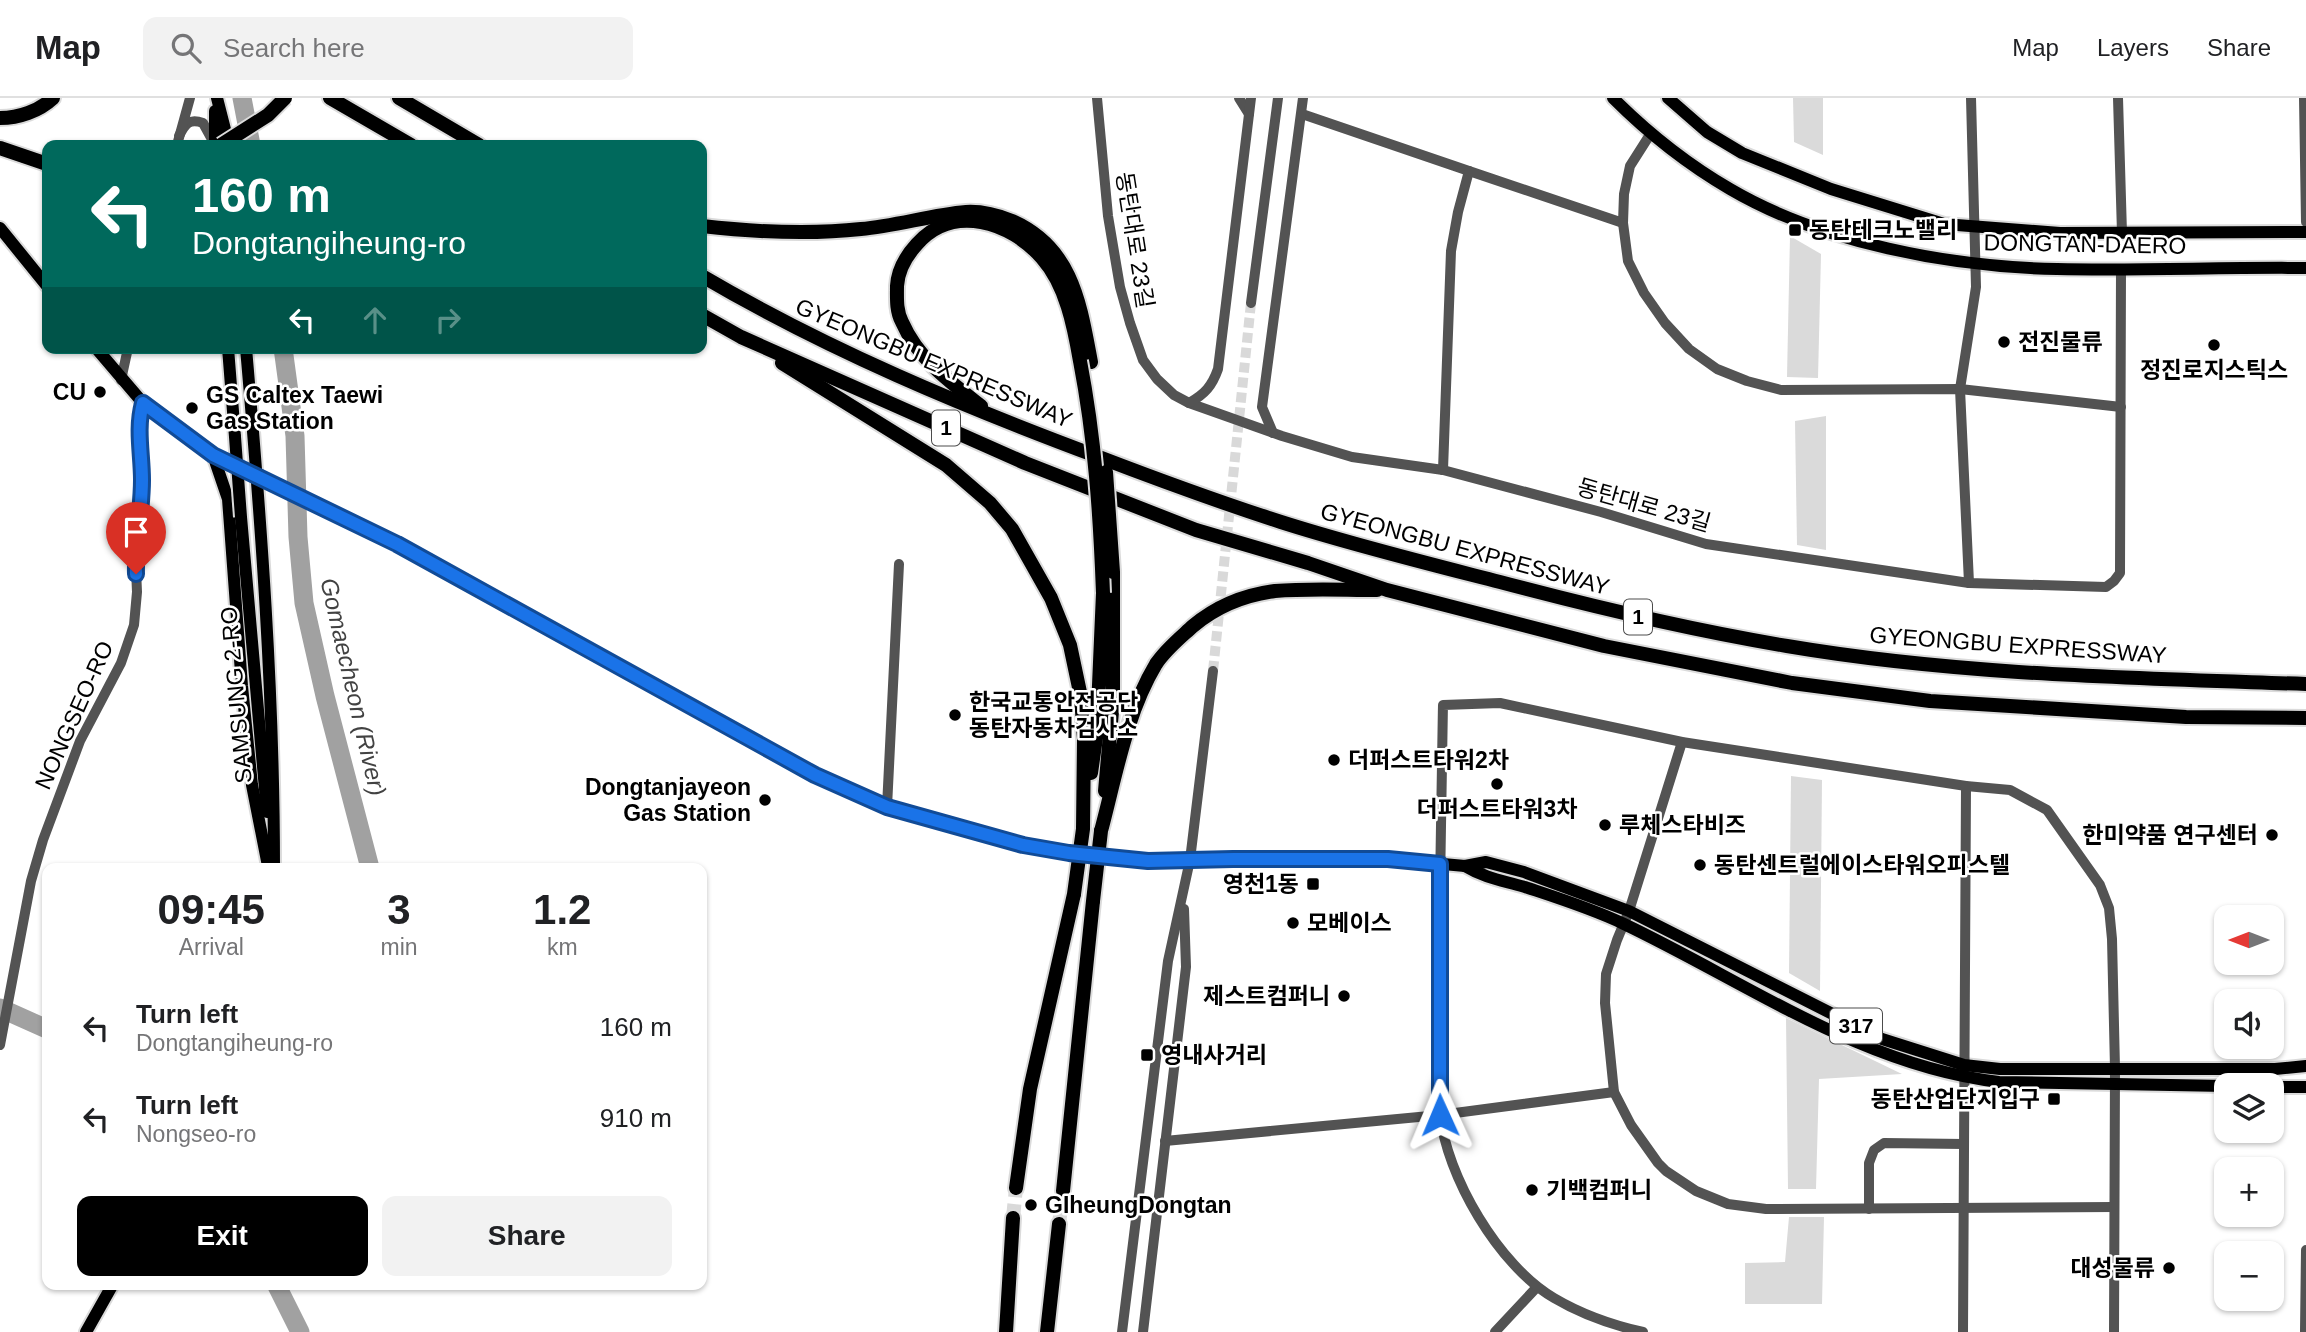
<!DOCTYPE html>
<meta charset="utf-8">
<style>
body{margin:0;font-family:Arial,"Noto Sans KR",sans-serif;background:#f2f2f2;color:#202124;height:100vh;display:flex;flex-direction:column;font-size:26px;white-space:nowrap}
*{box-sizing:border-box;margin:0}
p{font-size:23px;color:#757577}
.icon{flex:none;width:38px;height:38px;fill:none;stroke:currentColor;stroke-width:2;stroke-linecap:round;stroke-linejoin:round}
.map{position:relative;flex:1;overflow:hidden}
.sheet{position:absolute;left:42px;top:765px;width:665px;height:427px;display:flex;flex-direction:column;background:#fff;border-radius:14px;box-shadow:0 2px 5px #0004}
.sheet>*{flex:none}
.banner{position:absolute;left:42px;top:42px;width:665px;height:214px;border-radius:14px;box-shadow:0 2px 5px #0004;background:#00695c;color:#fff;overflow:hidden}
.needle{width:46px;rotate:270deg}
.tools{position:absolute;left:2214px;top:807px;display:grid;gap:14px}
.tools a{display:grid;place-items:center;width:70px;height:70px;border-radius:14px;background:#fff;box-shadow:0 2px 5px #0004;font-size:35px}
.pin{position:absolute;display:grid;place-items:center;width:60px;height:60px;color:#fff;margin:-72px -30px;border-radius:50% 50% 50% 0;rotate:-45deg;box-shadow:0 0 7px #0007}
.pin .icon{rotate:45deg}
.me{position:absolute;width:77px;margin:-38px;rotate:359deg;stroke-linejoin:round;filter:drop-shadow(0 0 5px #0008)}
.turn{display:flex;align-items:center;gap:24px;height:147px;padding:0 35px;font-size:32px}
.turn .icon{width:91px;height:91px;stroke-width:2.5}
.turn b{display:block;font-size:49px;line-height:60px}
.lanes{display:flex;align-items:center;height:66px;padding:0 35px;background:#0003;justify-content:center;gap:35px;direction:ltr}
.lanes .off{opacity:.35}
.eta{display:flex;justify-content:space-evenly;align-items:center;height:119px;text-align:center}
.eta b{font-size:42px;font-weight:700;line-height:49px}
.action{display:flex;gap:14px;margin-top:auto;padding:14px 35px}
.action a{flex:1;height:80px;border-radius:14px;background:#000;color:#fff;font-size:28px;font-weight:700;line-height:80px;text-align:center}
.action a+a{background:#f2f2f2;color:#202124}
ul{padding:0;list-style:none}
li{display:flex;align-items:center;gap:21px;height:91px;padding:0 35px}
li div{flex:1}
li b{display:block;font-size:26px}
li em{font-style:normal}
header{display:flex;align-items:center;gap:42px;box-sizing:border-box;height:98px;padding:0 35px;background:#fff;border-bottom:2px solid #e0e0e0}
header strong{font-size:33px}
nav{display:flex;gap:38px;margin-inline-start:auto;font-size:24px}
.search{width:490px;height:63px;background:#f2f2f2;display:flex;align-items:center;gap:18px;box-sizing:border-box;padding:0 24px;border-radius:14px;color:#757577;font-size:26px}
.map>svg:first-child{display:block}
</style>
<header>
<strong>Map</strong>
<div class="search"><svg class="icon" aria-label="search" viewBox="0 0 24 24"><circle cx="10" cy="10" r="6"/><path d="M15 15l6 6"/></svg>Search here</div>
<nav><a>Map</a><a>Layers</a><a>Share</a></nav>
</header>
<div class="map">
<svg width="2306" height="1234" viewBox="0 0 2306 1234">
<rect width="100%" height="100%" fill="#fff"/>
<g fill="#dadada">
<polygon points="1793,0 1823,0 1823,57 1794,44"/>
<polygon points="1790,138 1821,156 1818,280 1787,279"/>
<polygon points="1826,318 1826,452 1797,447 1795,323"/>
<polygon points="1791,678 1822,682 1820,893 1789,875"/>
<polygon points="1786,920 1902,976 1819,981 1816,1091 1788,1091"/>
<polygon points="1789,1119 1824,1119 1822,1206 1745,1206 1745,1165 1785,1164"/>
</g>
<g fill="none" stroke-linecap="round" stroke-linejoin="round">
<g stroke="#a1a1a1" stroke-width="19">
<polyline points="242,0 251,47"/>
<polyline points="283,250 295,338 298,439 304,505 325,598 370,770"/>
<polyline points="0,910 47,931"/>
<polyline points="276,1186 300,1234"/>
</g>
<polyline stroke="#d9d9d9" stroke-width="10" stroke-dasharray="10 5" stroke-linecap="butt" points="1213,573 1251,205"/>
<g stroke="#d9d9d9" stroke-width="14" stroke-dasharray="14 7" stroke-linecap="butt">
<polyline points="1013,1120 1016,1090"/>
<polyline points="1059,1126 1063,1093"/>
</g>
<defs>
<g id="major">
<polyline points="217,0 229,47"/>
<path d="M1613 0C1648 35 1687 66 1730 91 1822 145 1951 169 2057 171 2140 173 2223 169 2306 170"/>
<polyline points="1668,0 1707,34 1742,55 1831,91 1944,126 2060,135 2306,134"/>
<polyline points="215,47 215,13"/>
<polyline points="0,130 47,188"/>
<polyline points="96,250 143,305 213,357 397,446 815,677 887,709 1023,747 1069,755 1148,763 1233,761 1388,761 1465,768 1486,764 1524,774 1629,813 1882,941 1964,967 2000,971 2275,971 2306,968"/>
<polyline points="228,250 235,339"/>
<path d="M246 250C261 423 274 596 274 770"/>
<polyline points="213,357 228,401 242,588 252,687 268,768"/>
<polyline points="241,419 267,714"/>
<path d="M1465 768C1487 781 1501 782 1525 789 1558 800 1593 811 1624 826 1746 884 1862 968 1999 984L2226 988"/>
<polyline points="2272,989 2306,989"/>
<polyline points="86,1234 113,1186"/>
</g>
<g id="highway">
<polyline points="330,0 411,47"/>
<polyline points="399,0 479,47"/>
<path d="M0 20C19 20 39 13 53 0"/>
<polyline points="0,50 47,66"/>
<path d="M702 128C755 134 807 137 861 131 896 128 931 117 966 114 983 113 997 117 1012 123 1073 150 1080 206 1091 264"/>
<path d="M702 178C828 252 962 308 1099 359 1159 382 1219 404 1281 424 1353 447 1426 465 1500 484 1594 509 1690 532 1787 548 1958 577 2133 580 2306 586"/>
<polyline points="702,217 741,239 1025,365 1196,432 1308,465 1387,492 1604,548 1792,585 1930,603 2186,619 2306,620"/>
<polyline points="782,265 946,367 990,405 1012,431 1051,500 1070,547 1081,599 1084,641 1083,731"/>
<path d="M981 308C950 284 918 261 902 224 896 213 897 200 897 188 898 171 906 158 917 146 953 105 1011 124 1042 160 1066 187 1074 228 1080 263"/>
<polyline points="1091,675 1097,633 1103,495"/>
<polyline points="1105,693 1113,602 1113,474"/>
<path d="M1101 733C1116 677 1126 616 1156 566 1166 551 1180 540 1193 528 1217 508 1244 497 1275 493 1309 490 1343 492 1377 492"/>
<polyline points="1016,1090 1030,991 1074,796"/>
<polyline points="1063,1093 1093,803"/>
<polyline points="1006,1234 1013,1120"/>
<polyline points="1047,1234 1059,1126"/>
</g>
</defs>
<use href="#major" stroke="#dbdbdb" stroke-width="16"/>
<use href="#highway" stroke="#dbdbdb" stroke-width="18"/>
<g stroke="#535353" stroke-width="10">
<polyline points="1097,0 1108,118 1120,189 1130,225 1143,262 1157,281 1174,297 1189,305 1282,338 1352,359 1443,372 1601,414 1706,446 1969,485 2106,489 2114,483 2120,475 2121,171"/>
<polyline points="1239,0 1249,16"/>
<polyline points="2118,0 2122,135"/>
<polyline points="2304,0 2306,124"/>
<polyline points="1302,16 1469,73 1458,114 1451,153 1443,372"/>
<path d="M179 38C185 26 189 20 203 25L214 45"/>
<polyline points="177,47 190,0"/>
<polyline points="1469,73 1623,125 1624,96 1630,68 1651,35"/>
<polyline points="1623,125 1628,163 1644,195 1665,225 1689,251 1717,271 1747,283 1781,292 1960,291 2121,309"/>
<polyline points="1251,205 1278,0"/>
<polyline points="121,282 128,250"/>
<path d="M1189 305C1205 296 1212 288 1218 271L1251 0"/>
<polyline points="1273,335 1262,309 1303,0"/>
<polyline points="1969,485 1960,291 1976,189 1971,0"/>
<polyline points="1682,644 1629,813 1617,842 1606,876 1605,905 1614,994 1631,1027 1658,1065 1666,1073 1696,1093 1728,1106 1766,1111 2114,1109"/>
<polyline points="887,709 899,466"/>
<polyline points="0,947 31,783 43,742 80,643 121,565 134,527 137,494 135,448 142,386 139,325 143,305"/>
<polyline points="1165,1043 1440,1017 1614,994"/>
<polyline points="1869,1111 1869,1065 1874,1052 1884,1045 1964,1046"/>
<polyline points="1122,1234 1168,863 1190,762 1213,573"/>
<polyline points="1143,1234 1186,869 1184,811"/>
<polyline points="1495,1234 1537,1189"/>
<path d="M1643 1234C1612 1227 1581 1216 1554 1200 1499 1168 1446 1078 1440 1015 1434 961 1438 905 1439 851 1440 769 1441 688 1443 607L1500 605 1682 644 1966 688 2010 692 2047 712 2100 787 2109 810 2112 841 2115 970 2114 1234"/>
<polyline points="1963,1234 1966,688"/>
<polyline points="2305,1234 2306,1152"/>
</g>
<use href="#major" stroke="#000" stroke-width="12"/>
<use href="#highway" stroke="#000" stroke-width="14"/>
<defs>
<polyline id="major-bridge" points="235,339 241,419"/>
<g id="highway-bridge">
<polyline points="221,47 268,17 285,0"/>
<path d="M1080 263C1095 341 1100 415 1103 495"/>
<polyline points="1106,374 1113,474"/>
<polyline points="1074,796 1083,731"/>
<polyline points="1093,803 1101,733"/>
</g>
</defs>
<use href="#major-bridge" stroke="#dbdbdb" stroke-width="16" stroke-linecap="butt"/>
<use href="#highway-bridge" stroke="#dbdbdb" stroke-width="18" stroke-linecap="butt"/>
<use href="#major-bridge" stroke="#000" stroke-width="12"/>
<use href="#highway-bridge" stroke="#000" stroke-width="14"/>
</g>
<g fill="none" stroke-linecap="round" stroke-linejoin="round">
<defs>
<path id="route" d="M136 476C135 444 142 413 142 382 142 356 136 331 143 305L213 357 397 446 815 677 887 709 1023 747 1069 755 1148 763 1233 761H1388L1440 766V1017"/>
</defs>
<use href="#route" stroke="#114b97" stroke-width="18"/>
<use href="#route" stroke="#1a73e8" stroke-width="12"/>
</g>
<g fill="#000" stroke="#fff" stroke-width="2.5">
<rect x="1788" y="125" width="14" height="14" rx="3.5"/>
<circle cx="2004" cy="244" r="7"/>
<circle cx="2214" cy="247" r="7"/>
<circle cx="100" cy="294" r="7"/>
<circle cx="192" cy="310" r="7"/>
<circle cx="955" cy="617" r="7"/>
<circle cx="1334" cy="662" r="7"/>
<circle cx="1497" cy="686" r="7"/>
<circle cx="765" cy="702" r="7"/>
<circle cx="1605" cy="727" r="7"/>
<circle cx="2272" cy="737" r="7"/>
<circle cx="1700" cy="767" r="7"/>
<rect x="1306" y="779" width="14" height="14" rx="3.5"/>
<circle cx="1293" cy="825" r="7"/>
<circle cx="1344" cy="898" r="7"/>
<rect x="1140" y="950" width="14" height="14" rx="3.5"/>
<rect x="2047" y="994" width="14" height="14" rx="3.5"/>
<circle cx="1532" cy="1092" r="7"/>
<circle cx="1031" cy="1107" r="7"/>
<circle cx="2169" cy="1170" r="7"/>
</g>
<g text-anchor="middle" stroke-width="5" stroke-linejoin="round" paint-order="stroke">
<g fill="#fff" stroke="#4c4c4c" stroke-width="2">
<rect x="932" y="312.5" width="28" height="35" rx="5"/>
<rect x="1624" y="501.5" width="28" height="35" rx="5"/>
<rect x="1830" y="910.5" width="52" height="35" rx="5"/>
</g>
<g font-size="21" font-weight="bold" fill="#000">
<text x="946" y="337">1</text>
<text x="1638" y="526">1</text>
<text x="1856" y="935">317</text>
</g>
<g font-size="23" font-weight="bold" fill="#000" stroke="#fff" text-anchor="start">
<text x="1809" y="140">동탄테크노밸리</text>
<text x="2018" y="252">전진물류</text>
<text x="2214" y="280" text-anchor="middle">정진로지스틱스</text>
<text x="86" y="302" text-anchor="end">CU</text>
<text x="206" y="305">GS Caltex Taewi<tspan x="206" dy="26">Gas Station</tspan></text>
<text x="969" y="612">한국교통안전공단<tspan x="969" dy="26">동탄자동차검사소</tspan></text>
<text x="1348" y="670">더퍼스트타워2차</text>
<text x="751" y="697" text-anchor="end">Dongtanjayeon<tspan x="751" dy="26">Gas Station</tspan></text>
<text x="1497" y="719" text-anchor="middle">더퍼스트타워3차</text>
<text x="1619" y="735">루체스타비즈</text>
<text x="2258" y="745" text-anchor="end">한미약품 연구센터</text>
<text x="1714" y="775">동탄센트럴에이스타워오피스텔</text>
<text x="1299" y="794" text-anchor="end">영천1동</text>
<text x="1307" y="833">모베이스</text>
<text x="1330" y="906" text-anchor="end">제스트컴퍼니</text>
<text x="1161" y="965">영내사거리</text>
<text x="2040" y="1009" text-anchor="end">동탄산업단지입구</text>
<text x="1546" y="1100">기백컴퍼니</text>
<text x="1045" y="1115">GIheungDongtan</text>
<text x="2155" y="1178" text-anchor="end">대성물류</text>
</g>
<g font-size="23" fill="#000" stroke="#fff">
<text transform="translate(1135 142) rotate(81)" y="8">동탄대로 23길</text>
<text transform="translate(2085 146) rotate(1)" y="8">DONGTAN-DAERO</text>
<text transform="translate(934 265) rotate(23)" y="8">GYEONGBU EXPRESSWAY</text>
<text transform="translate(1644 407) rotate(16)" y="8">동탄대로 23길</text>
<text transform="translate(1465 451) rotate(15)" y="8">GYEONGBU EXPRESSWAY</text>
<text transform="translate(2018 547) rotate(4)" y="8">GYEONGBU EXPRESSWAY</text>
<text transform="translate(236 597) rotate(-95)" y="8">SAMSUNG 2-RO</text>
<text transform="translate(74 617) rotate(-66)" y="8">NONGSEO-RO</text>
</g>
<g font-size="24" font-style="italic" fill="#424242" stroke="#fff">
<text transform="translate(353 589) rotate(77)" y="8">Gomaecheon (River)</text>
</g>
</g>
</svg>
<div class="tools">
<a><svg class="needle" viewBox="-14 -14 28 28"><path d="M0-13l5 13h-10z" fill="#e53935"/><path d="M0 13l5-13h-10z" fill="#757577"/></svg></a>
<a><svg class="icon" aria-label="sound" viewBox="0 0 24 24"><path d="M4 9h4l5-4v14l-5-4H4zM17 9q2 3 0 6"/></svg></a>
<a><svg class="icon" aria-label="layers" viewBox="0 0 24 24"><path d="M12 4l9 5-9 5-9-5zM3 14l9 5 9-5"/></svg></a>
<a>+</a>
<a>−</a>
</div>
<div class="pin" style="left:136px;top:476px;background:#d93025"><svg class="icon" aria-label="arrive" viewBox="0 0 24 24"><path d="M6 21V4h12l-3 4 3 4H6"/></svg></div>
<svg class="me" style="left:1440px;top:1017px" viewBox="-20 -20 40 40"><path d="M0-17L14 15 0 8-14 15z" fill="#1a73e8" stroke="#fff" stroke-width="4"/></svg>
<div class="banner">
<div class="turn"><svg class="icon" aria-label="left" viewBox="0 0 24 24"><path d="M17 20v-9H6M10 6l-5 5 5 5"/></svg><div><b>160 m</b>Dongtangiheung-ro</div></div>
<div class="lanes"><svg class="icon" aria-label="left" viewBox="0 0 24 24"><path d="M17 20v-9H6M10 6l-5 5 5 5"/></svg><svg class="icon off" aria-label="ahead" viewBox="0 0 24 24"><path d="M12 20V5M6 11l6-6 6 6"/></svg><svg class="icon off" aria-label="right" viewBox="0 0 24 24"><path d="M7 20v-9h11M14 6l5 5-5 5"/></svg></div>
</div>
<section class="sheet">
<div class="eta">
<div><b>09:45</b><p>Arrival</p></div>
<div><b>3</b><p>min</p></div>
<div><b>1.2</b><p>km</p></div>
</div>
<ul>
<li><svg class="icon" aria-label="left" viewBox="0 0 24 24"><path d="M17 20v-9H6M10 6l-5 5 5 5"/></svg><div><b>Turn left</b><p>Dongtangiheung-ro</p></div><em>160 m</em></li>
<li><svg class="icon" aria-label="left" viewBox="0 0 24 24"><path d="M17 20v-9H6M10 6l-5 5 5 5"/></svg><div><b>Turn left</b><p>Nongseo-ro</p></div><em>910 m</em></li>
</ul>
<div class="action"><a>Exit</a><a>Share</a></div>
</section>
</div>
